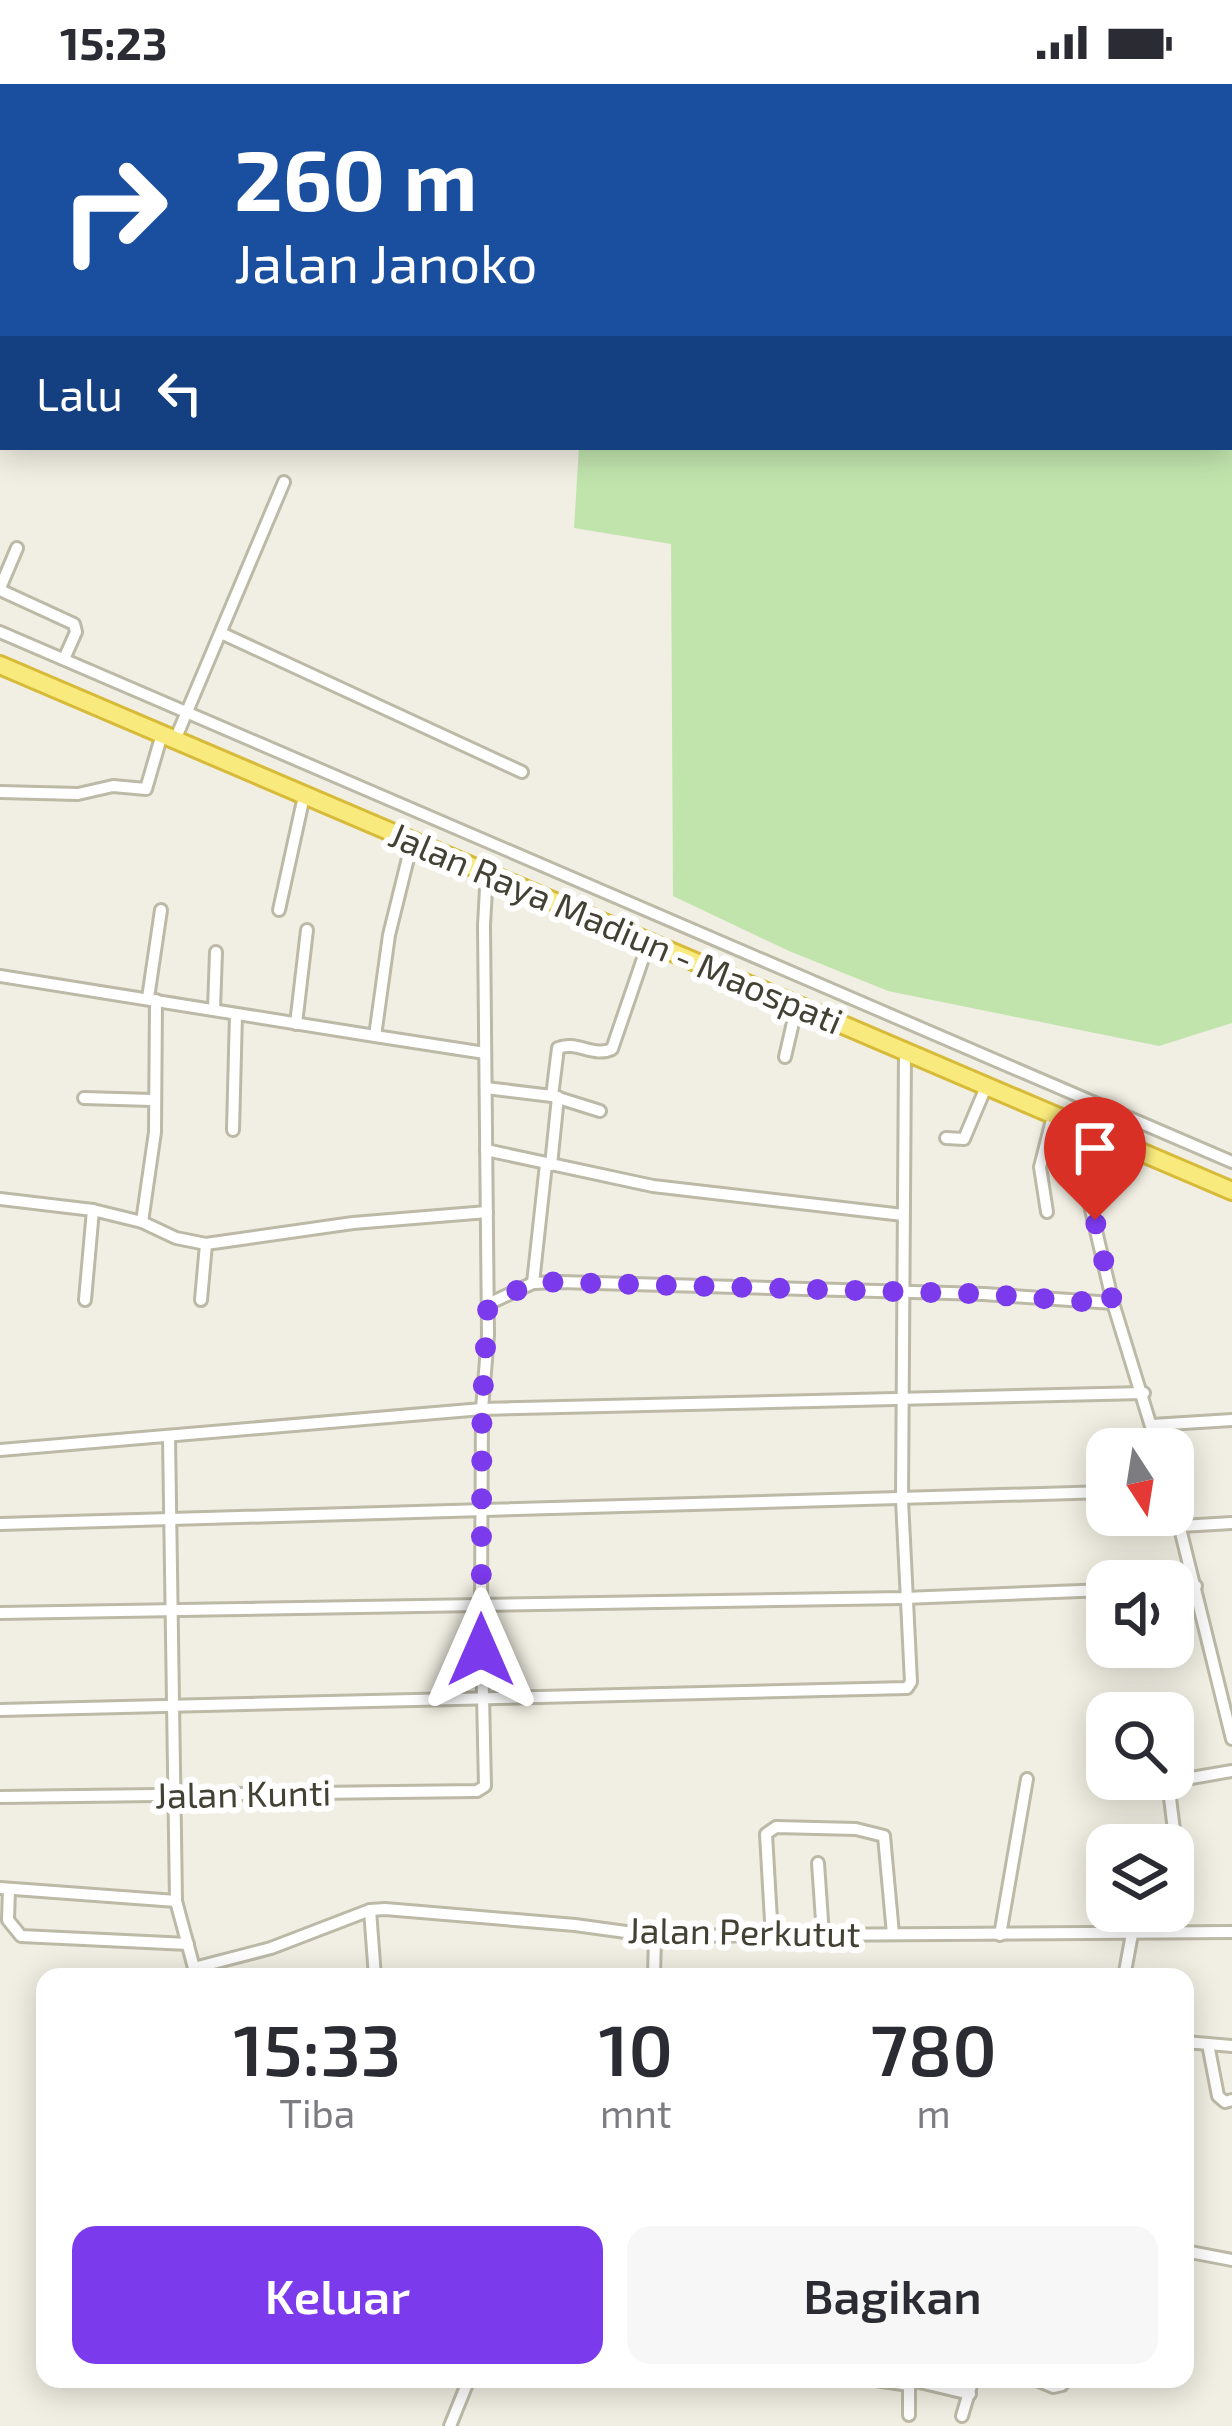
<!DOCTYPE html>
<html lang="id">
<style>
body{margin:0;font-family:"Exo 2",sans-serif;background:#f7f7f7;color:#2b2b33;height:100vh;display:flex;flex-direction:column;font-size:45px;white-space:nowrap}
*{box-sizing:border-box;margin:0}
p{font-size:39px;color:#7c7c81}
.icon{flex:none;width:66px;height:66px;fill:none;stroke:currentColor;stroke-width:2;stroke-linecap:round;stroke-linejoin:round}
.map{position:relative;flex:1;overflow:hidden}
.details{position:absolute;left:36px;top:1884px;width:1158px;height:420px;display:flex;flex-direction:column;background:#fff;border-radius:24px;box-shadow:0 6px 30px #0003}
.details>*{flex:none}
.banner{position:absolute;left:0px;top:0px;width:1233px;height:366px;box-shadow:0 6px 30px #0003;background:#1a4fa0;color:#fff;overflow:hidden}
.needle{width:78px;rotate:168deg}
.controls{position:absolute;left:1086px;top:1344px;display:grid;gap:24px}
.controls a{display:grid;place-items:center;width:108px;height:108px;border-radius:24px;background:#fff;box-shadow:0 6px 30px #0003;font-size:60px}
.pin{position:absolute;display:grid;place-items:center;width:102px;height:102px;color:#fff;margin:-123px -51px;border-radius:50% 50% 50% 0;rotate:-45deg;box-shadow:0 0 12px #0007}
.pin .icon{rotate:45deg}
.me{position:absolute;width:132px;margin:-66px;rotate:0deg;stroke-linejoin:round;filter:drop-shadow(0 0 9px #0008)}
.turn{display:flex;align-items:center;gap:42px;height:252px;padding:0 36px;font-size:54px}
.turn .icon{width:156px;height:156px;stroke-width:2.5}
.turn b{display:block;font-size:84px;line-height:102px}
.then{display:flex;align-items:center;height:114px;padding:0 36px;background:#0003;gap:24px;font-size:45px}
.eta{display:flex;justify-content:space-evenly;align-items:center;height:204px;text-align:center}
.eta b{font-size:72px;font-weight:600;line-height:84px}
.primary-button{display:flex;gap:24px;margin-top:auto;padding:24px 36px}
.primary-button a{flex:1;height:138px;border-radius:24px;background:#7c3aed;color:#fff;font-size:48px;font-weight:600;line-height:138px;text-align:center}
.primary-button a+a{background:#f7f7f7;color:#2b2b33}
.status{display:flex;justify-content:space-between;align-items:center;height:84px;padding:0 60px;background:#fff;direction:ltr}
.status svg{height:33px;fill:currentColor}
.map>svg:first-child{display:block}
</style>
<div class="status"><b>15:23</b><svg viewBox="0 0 49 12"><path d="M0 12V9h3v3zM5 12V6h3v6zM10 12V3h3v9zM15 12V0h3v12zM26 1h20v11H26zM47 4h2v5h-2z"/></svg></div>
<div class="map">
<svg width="1232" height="2342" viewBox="0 0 1232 2342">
<rect width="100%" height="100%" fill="#f1efe3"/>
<polygon fill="#c1e4ad" points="1232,145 1232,939 1159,962 888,907 789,867 673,812 671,460 574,444 579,363 1230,363"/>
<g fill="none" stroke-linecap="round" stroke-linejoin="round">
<defs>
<g id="minor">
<polyline points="0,504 17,464"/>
<polyline points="0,506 74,540 76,548 64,575"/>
<polyline points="0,548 1232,1078"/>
<polyline points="221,549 522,688"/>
<polyline points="175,656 284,398"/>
<polyline points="0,708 78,710 113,702 146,705 162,650"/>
<polyline points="279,826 304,712"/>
<polyline points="0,892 375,952 389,851 412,758"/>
<polyline points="148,914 161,826"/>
<polyline points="214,925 216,868"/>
<polyline points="296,940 307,846"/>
<polyline points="375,952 485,969"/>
<polyline points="785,973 797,921"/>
<polyline points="486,1004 552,1012"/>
<polyline points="84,1014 152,1016"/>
<path d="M600 1027 552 1012 558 964C576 956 594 974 612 965L649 857"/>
<polyline points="1071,1040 1113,1219 1158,1365"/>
<polyline points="233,1046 236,930"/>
<polyline points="946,1054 964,1055 986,1003"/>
<polyline points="486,1066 653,1102 903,1131"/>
<polyline points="551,1081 558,1013"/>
<polyline points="0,1115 93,1126 142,1138 176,1154 206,1160 353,1139 487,1128"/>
<polyline points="1047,1128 1040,1083 1053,1032"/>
<polyline points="142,1138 155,1048 156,916"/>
<polyline points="533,1199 546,1080"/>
<polyline points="85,1216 93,1126"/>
<polyline points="201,1216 206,1160"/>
<polyline points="488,1220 533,1199 560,1198 984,1210 1113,1219"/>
<polyline points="1152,1341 1232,1336"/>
<polyline points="169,1353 176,1817 194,1884 192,1893"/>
<polyline points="0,1366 482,1325 1144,1309"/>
<polyline points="1173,1416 1232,1655"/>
<polyline points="0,1440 1107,1408"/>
<polyline points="1181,1442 1232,1439"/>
<polyline points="1173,1503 1196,1502"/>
<polyline points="0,1529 904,1514 1107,1506"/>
<polyline points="0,1626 907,1604 911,1598 902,1416 905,968"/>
<polyline points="0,1713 477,1707 485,1702 481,1520 482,1325 488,1251 484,841 487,787"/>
<polyline points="1175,1754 1168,1698 1232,1687"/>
<polyline points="818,1779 823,1851"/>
<polyline points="0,1804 176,1817"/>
<polyline points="9,1805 8,1836 21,1852 188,1860"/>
<polyline points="370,1826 375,1893"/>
<polyline points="1000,1851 1027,1695"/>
<polyline points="772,1854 766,1750 776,1743 856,1745 884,1752 893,1850"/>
<polyline points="194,1884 271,1864 370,1826 385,1825 575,1841 655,1852 1232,1848"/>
<polyline points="654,1893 655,1852"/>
<polyline points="1124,1893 1132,1850"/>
<polyline points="1185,1958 1232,1962"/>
<polyline points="1208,1960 1218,2012 1225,2018 1232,2016"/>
<polyline points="1185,2167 1232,2176"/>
<polyline points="869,2295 909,2301 911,2295"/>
<polyline points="1034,2295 1053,2303 1062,2301 1066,2295"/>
<polyline points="911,2296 970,2310"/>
<polyline points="909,2331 909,2301"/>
<polyline points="962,2332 973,2295"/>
<polyline points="450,2342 469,2295"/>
</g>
<polyline id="trunk" points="0,581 1232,1107"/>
</defs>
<use href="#minor" stroke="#bcb9a7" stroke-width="16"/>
<use href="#trunk" stroke="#d7ba38" stroke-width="22"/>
<use href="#minor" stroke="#fff" stroke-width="10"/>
<use href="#trunk" stroke="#f9ea7d" stroke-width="16"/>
</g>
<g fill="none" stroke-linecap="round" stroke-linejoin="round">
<polyline stroke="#7c3aed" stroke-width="21" stroke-dasharray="0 37.8" points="481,1566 482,1325 488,1220 533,1199 550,1198 984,1210 1113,1220 1095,1136"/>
</g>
<g text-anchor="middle" stroke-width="12" stroke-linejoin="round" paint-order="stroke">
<g font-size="36" fill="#434034" stroke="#fff">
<text transform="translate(616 844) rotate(23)" y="13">Jalan Raya Madiun - Maospati</text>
<text transform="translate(243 1710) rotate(-1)" y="13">Jalan Kunti</text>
<text transform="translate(744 1848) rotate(1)" y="13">Jalan Perkutut</text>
</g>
</g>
</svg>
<div class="controls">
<a><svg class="needle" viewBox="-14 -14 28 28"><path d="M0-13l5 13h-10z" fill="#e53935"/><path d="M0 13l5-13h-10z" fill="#7c7c81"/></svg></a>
<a><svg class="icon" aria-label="sound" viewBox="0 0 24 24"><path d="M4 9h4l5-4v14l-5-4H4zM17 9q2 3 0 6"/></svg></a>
<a><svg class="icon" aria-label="search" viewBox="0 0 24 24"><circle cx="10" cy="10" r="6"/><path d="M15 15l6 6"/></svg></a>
<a><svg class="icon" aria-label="layers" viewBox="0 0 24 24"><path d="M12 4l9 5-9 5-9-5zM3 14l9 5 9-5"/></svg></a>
</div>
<div class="pin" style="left:1095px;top:1136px;background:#d93025"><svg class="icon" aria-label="arrive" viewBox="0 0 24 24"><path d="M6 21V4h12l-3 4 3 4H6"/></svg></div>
<svg class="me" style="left:481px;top:1566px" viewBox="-20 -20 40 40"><path d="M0-17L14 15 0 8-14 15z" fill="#7c3aed" stroke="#fff" stroke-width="4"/></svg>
<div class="banner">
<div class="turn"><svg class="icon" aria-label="right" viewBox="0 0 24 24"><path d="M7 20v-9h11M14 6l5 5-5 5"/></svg><div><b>260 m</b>Jalan Janoko</div></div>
<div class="then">Lalu<svg class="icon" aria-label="left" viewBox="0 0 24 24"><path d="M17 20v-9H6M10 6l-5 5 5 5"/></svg></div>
</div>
<section class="details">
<div class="eta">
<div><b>15:33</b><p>Tiba</p></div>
<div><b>10</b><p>mnt</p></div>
<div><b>780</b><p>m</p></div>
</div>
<div class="primary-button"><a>Keluar</a><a>Bagikan</a></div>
</section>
</div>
